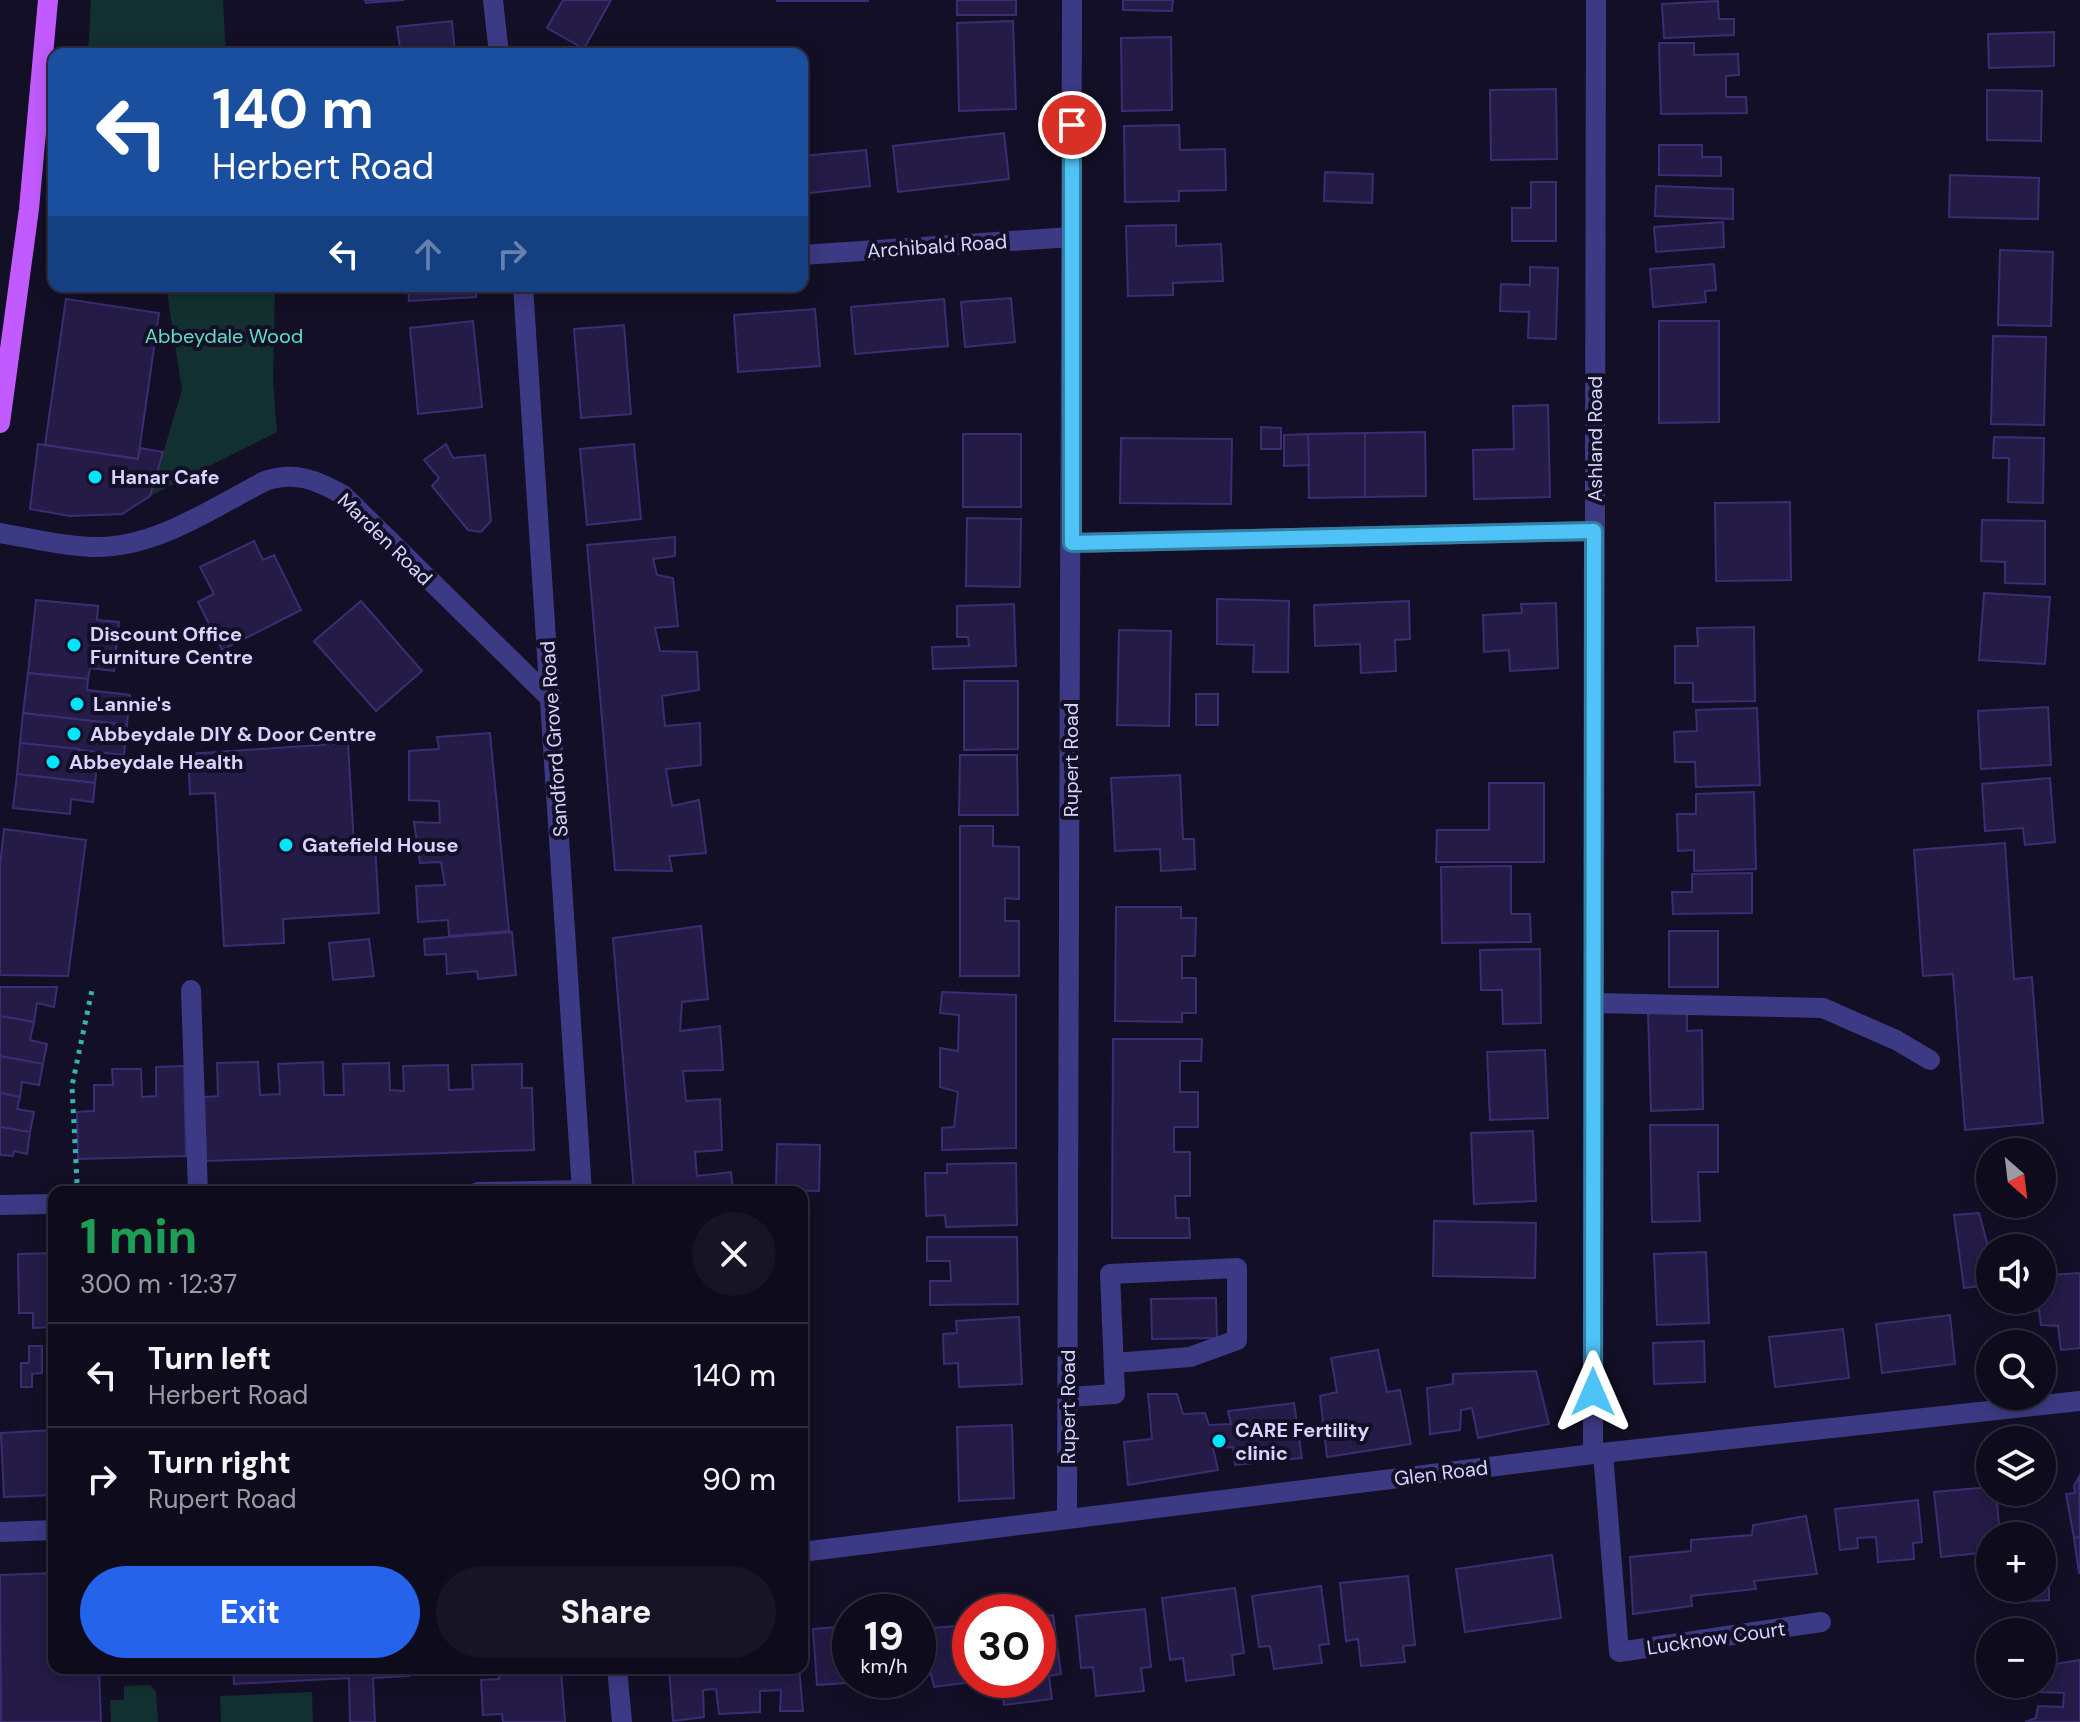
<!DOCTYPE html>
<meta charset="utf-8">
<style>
body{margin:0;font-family:"DM Sans",sans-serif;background:#171425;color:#f1f3f6;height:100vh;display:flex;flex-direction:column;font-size:30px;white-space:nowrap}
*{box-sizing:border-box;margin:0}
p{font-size:26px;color:#9b9ba3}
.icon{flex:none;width:44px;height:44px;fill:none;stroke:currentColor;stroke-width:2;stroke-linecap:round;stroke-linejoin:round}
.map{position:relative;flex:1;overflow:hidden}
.details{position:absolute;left:48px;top:1186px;width:760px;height:488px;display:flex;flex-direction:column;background:#0e0b1c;border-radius:16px;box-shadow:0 4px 20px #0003,0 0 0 2px #2e2b3b}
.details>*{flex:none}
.banner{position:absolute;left:48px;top:48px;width:760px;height:244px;border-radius:16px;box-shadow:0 4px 20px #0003,0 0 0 2px #2e2b3b;background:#1a4fa0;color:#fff;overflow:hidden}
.needle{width:52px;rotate:152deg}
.tools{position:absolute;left:1976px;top:1138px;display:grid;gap:16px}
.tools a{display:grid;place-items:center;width:80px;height:80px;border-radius:50%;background:#0e0b1c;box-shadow:0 4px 20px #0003,0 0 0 2px #2e2b3b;font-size:40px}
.speed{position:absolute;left:832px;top:1594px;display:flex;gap:16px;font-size:40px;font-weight:700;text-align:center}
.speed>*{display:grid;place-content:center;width:104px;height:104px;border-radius:50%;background:#0e0b1c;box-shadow:0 4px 20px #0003,0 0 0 2px #2e2b3b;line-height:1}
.speed small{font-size:20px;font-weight:400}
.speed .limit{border:12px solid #d22;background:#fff;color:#111}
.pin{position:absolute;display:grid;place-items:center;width:68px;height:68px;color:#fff;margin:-34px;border:4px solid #fff;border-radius:50%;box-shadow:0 2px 8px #0007}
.me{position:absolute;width:88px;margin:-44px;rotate:0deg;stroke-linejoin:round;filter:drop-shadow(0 0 6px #0008)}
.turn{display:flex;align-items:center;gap:28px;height:168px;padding:0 32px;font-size:36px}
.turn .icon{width:104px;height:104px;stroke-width:2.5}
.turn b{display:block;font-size:56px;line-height:68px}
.lanes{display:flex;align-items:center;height:76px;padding:0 32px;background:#0003;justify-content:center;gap:40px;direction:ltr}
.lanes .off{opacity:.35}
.round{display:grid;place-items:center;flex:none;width:84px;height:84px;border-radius:42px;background:#171425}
.headline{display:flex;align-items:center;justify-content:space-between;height:136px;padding:0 32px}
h1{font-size:48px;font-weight:800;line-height:60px;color:#1e9e55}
.button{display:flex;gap:16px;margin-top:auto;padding:16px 32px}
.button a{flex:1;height:92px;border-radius:48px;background:#2563eb;color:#fff;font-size:32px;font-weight:800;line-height:92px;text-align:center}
.button a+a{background:#171425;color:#f1f3f6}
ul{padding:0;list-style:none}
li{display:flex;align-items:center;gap:24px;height:104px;padding:0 32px;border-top:2px solid #2e2b3b}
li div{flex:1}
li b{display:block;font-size:30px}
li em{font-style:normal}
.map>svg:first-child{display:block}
</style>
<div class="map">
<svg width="2080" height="1722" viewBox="0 0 2080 1722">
<rect width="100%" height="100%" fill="#130f26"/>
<g fill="#12302f">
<polygon points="91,0 223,0 226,54 88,54"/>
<polygon points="166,286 275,286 273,382 277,432 150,496 182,390"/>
<polygon points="150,1685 156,1691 158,1722 111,1722 110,1700 124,1700 124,1686"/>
<polygon points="312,1692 313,1722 221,1722 220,1696"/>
</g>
<g fill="#241b47" stroke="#3b2d73" stroke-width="2">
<polygon points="365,0 404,0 366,3"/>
<polygon points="563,0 611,0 584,49 547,28"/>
<rect x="777" y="0" width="91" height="1"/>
<rect x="957" y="0" width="59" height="15"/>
<polygon points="1123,0 1173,0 1172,11 1123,10"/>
<polygon points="1718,1 1719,19 1734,19 1734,35 1664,38 1662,4"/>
<polygon points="452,21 455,54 387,54 387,49 400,48 397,27"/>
<polygon points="1013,21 1016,109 959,111 957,23"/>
<polygon points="2054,32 2054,66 1989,68 1988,34"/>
<polygon points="1171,37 1172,110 1122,111 1121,38"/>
<polygon points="1659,43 1694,43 1694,55 1738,54 1739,75 1726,76 1726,97 1746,97 1747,113 1661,114"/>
<polygon points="1556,89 1557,159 1491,160 1490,90"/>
<polygon points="1987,90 2042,91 2041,141 1987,140"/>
<polygon points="1179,125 1180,150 1225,149 1226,190 1179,191 1179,201 1125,202 1124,126"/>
<polygon points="1004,133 1009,179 898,192 893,146"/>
<polygon points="1659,145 1702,145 1702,157 1721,157 1721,176 1659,175"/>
<polygon points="866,150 870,186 802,194 802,156"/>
<polygon points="1325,172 1373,174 1372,203 1324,201"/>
<polygon points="1950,175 2039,178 2038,219 1949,217"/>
<polygon points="1531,182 1556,182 1556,241 1512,241 1512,208 1531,208"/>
<polygon points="1656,186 1733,189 1733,219 1655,216"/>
<polygon points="1723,222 1724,247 1656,252 1654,227"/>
<polygon points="1176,225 1176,246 1221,244 1223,281 1173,283 1173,295 1128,296 1126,226"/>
<polygon points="2000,250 2053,252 2051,326 1998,325"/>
<polygon points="1714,264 1716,290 1705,291 1706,302 1653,307 1650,269"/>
<polygon points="1530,267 1558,268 1556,339 1528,338 1529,312 1500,311 1501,284 1530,285"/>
<polygon points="408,286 475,286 476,297 409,301"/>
<polygon points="1011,298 1015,342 965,347 961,302"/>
<polygon points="66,299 159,313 138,459 45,445"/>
<polygon points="944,299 948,346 855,354 851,307"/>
<polygon points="815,309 820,366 738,372 734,315"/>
<polygon points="473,321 482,407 418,414 410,328"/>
<polygon points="1659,321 1719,321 1719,422 1659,423"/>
<polygon points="624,325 631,414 581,418 574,329"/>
<polygon points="1993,336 2046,337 2044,425 1991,424"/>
<polygon points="1548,405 1550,497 1474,499 1473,450 1514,449 1513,406"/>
<polygon points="1261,427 1281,428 1281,449 1261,449"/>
<polygon points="1425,432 1426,496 1365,497 1365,433"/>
<polygon points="1365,433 1365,497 1309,498 1308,434"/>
<rect x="963" y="434" width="58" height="73"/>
<polygon points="1308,434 1309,465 1284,466 1284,435"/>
<polygon points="1994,437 2044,438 2043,503 2008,502 2009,458 1993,458"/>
<polygon points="1121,438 1232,439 1231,504 1120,503"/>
<polygon points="38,444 138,459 140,448 163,452 150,496 122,514 70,516 30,509"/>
<polygon points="446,444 453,458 485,455 491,521 481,532 468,530 432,486 439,478 424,460"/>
<polygon points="634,444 641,519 587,525 580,449"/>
<polygon points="1790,502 1791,580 1716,581 1715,503"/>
<polygon points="967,518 1021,519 1020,587 966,586"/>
<polygon points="1982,520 2045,521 2045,584 2005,583 2005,562 1981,561"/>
<polygon points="675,537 675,556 653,559 657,575 673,578 678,626 655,628 660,651 697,652 699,690 662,696 665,726 700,723 701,765 666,769 672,806 699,800 706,853 669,856 672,871 615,870 587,545"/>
<polygon points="254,541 263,560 274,555 301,610 222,650 198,602 214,594 200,567"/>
<polygon points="1984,593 2050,597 2045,664 1979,660"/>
<polygon points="1217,599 1289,601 1288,672 1253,672 1254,645 1217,644"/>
<polygon points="36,600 98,606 97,620 119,622 114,671 90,668 88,679 28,673"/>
<polygon points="361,601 422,671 376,711 314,641"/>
<polygon points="1409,601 1410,639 1395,640 1396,671 1361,673 1360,644 1315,646 1314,605"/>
<polygon points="1556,603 1558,668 1510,671 1509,650 1484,652 1483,615 1522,613 1521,604"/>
<polygon points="1014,604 1016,666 933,669 932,647 969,646 968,637 957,637 957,606"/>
<polygon points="1754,627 1755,701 1693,702 1693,683 1675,683 1675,646 1698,646 1697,628"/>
<polygon points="1119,630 1171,631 1169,726 1117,725"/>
<polygon points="28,673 88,679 87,690 130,695 127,725 23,713"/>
<polygon points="964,681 1018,681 1018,749 964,750"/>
<rect x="1196" y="694" width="22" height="31"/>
<polygon points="2048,707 2051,765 1981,769 1978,711"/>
<polygon points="1757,708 1760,785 1696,787 1695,762 1675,762 1674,732 1697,731 1696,710"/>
<polygon points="23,713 127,725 124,755 20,743"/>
<polygon points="490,733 509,931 449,936 448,920 418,922 416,886 445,885 441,862 420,863 414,822 440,823 439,801 409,800 409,751 439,749 437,737"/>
<polygon points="20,743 79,749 78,761 97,763 95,783 17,774"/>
<polygon points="348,743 354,845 375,844 379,913 283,919 284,943 224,946 215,793 190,794 188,754"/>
<polygon points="960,755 1017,755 1018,815 959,815"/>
<polygon points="17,774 95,783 93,802 71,799 70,814 13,808"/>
<polygon points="1180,775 1183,839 1194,839 1195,869 1161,871 1160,849 1115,851 1111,778"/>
<polygon points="2050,778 2055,842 2025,845 2023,828 1985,831 1982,784"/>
<polygon points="1489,783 1544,783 1544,862 1436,862 1437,830 1489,830"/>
<polygon points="1754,792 1756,869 1694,871 1694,850 1678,851 1677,814 1696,814 1696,794"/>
<polygon points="960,826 993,826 993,846 1019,847 1019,899 1005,898 1005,921 1019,921 1019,976 960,976"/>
<polygon points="4,829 86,840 68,976 0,975 0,866"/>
<polygon points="2005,843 2014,979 2032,977 2043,1123 1965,1130 1953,974 1923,976 1914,850"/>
<polygon points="1511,866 1511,914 1530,914 1531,942 1442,943 1441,867"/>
<polygon points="1752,873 1752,913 1673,914 1672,892 1692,892 1692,874"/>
<polygon points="1116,907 1181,907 1181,918 1196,918 1195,956 1182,956 1182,978 1196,978 1196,1013 1182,1013 1182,1022 1115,1021"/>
<polygon points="701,926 708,999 682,1002 680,1031 720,1026 723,1070 683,1071 686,1101 720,1099 722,1150 695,1152 697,1176 731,1172 733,1192 634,1192 613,938"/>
<rect x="1669" y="931" width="49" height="56"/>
<polygon points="512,932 516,975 478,979 477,971 447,974 446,954 425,955 424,939"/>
<polygon points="369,939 374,976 333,980 329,943"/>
<polygon points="1540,949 1541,1023 1503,1024 1502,990 1481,990 1480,950"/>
<polygon points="0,987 57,987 54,1007 37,1003 34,1022 0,1016"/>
<polygon points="942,992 1016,995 1016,1148 942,1150 942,1128 954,1127 958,1092 940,1087 940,1048 958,1051 959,1015 940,1013"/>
<polygon points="1687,1012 1687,1031 1702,1030 1703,1109 1651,1111 1648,1013"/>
<polygon points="0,1016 34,1022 30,1040 47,1044 43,1064 0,1056"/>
<polygon points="1113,1039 1202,1039 1201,1061 1180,1061 1180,1092 1198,1092 1198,1127 1174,1127 1174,1152 1190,1152 1190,1196 1175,1196 1176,1218 1189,1218 1190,1238 1112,1238"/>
<polygon points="1545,1050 1548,1118 1490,1120 1487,1052"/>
<polygon points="0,1056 43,1064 39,1085 22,1082 20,1097 0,1093"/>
<polygon points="258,1062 260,1095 280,1094 278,1064 323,1062 324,1095 344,1095 343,1064 389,1063 390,1090 404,1091 403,1066 448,1065 449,1090 473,1089 472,1065 522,1064 522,1088 532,1088 534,1150 206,1161 204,1097 218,1096 217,1063"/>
<polygon points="184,1066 186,1156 78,1159 77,1112 94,1111 94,1085 113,1085 112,1069 141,1069 142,1097 156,1096 156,1067"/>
<polygon points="0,1093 20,1097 17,1109 34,1112 30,1132 0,1127"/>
<polygon points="1650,1125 1718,1125 1718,1172 1698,1172 1700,1221 1652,1222"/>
<polygon points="0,1127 30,1132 27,1154 14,1151 13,1156 0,1155"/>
<polygon points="1533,1131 1536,1201 1474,1204 1471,1133"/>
<polygon points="777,1144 820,1145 819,1191 776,1190"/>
<polygon points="1016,1163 1017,1225 946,1227 945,1215 926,1216 925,1173 947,1173 947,1164"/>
<polygon points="1979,1213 1990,1254 1990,1285 1964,1288 1954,1215"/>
<polygon points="1434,1221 1536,1223 1535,1278 1433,1276"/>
<polygon points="927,1237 1017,1237 1018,1304 930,1305 930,1281 951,1281 950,1261 927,1261"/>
<polygon points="2042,1250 2047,1250 2049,1275 2080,1273 2080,1348 2061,1350 2058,1326 2041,1325 2039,1310 2019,1314 2017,1300 2042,1300"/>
<polygon points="1706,1252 1709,1323 1657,1325 1654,1254"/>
<polygon points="54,1253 54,1327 33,1328 33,1313 19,1313 18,1254"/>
<polygon points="1216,1298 1217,1338 1152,1339 1151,1299"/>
<polygon points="1950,1315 1955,1364 1882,1373 1876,1324"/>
<polygon points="1019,1317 1022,1384 959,1387 958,1363 944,1364 943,1334 957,1333 956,1321"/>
<polygon points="1843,1329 1849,1378 1775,1387 1769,1337"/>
<polygon points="1704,1341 1705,1382 1654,1384 1653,1343"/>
<polygon points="29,1346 42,1346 42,1373 32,1374 32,1387 21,1387 21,1363 29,1363"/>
<polygon points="1378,1350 1387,1392 1400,1390 1411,1444 1327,1457 1320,1396 1337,1392 1331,1358"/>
<polygon points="1536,1371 1549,1424 1478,1438 1472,1408 1461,1410 1460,1430 1430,1434 1427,1388 1453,1384 1453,1374"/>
<polygon points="1148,1394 1177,1394 1183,1414 1205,1413 1209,1425 1231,1424 1228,1411 1294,1403 1302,1458 1235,1465 1233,1447 1213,1448 1218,1470 1128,1485 1124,1442 1152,1439"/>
<polygon points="1012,1425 1014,1498 959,1501 957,1427"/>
<polygon points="54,1430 54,1495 4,1497 1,1433"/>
<polygon points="2079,1477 2080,1537 2074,1538 2066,1494 2075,1493 2074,1486"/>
<polygon points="1990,1487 1990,1492 1996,1492 2000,1536 1990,1536 1990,1552 1941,1557 1934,1492"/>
<polygon points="1918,1500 1922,1542 1913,1543 1914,1559 1878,1562 1876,1537 1857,1538 1858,1548 1840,1550 1835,1509"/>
<polygon points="1806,1516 1817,1574 1754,1581 1756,1589 1691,1596 1692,1606 1633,1614 1630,1557 1691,1551 1691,1540 1752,1535 1753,1525"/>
<polygon points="2080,1537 2080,1573 2079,1573 2074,1538"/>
<polygon points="1552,1555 1561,1618 1465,1632 1456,1569"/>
<polygon points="2042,1558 2049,1558 2049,1600 2031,1601 2031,1588 2042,1588"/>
<polygon points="54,1573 54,1668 103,1668 99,1669 101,1722 1,1722 0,1575"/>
<polygon points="1408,1576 1415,1645 1403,1646 1405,1662 1361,1666 1358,1639 1346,1641 1340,1583"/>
<polygon points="1321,1586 1329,1644 1319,1645 1322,1663 1274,1669 1270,1646 1259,1647 1252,1596"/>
<polygon points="1235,1588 1244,1653 1232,1655 1234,1675 1186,1681 1183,1658 1170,1660 1162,1598"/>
<polygon points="1145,1609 1151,1667 1141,1668 1144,1691 1096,1696 1093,1667 1081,1668 1076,1616"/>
<polygon points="1053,1615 1061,1674 1049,1676 1052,1699 1004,1705 1001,1680 1038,1680 1038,1617"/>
<polygon points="2028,1622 2029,1632 2009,1632 2008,1623"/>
<polygon points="970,1625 970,1680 980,1681 934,1687 928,1661 918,1663 918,1629"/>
<polygon points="850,1626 850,1680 879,1681 817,1685 813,1629"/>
<polygon points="2080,1660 2080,1722 2025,1722 2036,1718 2038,1706 2063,1707 2064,1693 2039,1692 2039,1684 2042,1684 2042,1666"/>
<polygon points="233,1668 408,1668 409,1676 373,1678 375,1722 350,1722 349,1678 234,1684"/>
<polygon points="669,1668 799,1668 803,1711 780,1711 781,1690 760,1691 760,1712 719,1714 716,1689 703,1690 704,1717 673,1721"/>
<polygon points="561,1671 565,1722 503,1722 502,1714 483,1715 481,1680 499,1679 499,1674"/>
</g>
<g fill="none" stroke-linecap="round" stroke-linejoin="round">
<polyline stroke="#2fb8b0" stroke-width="5" stroke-dasharray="4 6" stroke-linecap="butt" points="77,1183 72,1086 92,990"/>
<g stroke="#3d3a85" stroke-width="20">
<polyline points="191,990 198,1192"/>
<polyline points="1595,1003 1823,1008 1896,1040 1930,1060"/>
<polyline points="1068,1397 1115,1394 1110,1274 1237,1268 1237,1340 1190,1357 1114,1363"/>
<polyline points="1603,1453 1619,1652 1821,1622"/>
</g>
<g stroke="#3d3a85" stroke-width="20">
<polyline points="493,0 499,54"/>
<polyline points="802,255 1071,237"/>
<polyline points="523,286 582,1192"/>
<path d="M0 533C30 538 62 546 92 547 155 549 212 508 265 481 295 471 317 480 343 495L552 700"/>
<polyline points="1072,543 1594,531"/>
<polyline points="478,1192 582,1190"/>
<polyline points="0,1205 54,1204"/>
<polyline points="1593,1454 1596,0"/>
<polyline points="1067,1519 1072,0"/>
<polyline points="0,1532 54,1530"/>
<polyline points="802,1552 1593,1454 2080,1401"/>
<polyline points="617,1668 622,1722"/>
</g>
<polyline stroke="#c25bff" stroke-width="20" points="0,423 29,209 48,0"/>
</g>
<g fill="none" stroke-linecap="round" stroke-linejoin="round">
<defs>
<polyline id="route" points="1072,125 1072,543 1594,531 1593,1392"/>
</defs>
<use href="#route" stroke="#337fa1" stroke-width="20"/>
<use href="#route" stroke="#4fc3f7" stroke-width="14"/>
</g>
<g fill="#00e5ff" stroke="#130f26" stroke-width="3">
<circle cx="95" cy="477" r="8"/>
<circle cx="74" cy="645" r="8"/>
<circle cx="77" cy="704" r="8"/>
<circle cx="74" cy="734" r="8"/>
<circle cx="53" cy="762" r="8"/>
<circle cx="286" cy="845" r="8"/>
<circle cx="1219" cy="1441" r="8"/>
</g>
<g text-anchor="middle" stroke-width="8" stroke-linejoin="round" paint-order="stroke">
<g font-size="20" fill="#d9d4ff" stroke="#130f26">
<text transform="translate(937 246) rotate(-4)" y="7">Archibald Road</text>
<text transform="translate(1595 439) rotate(-90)" y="7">Ashland Road</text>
<text transform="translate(385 539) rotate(44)" y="7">Marden Road</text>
<text transform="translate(554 739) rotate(-94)" y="7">Sandford Grove Road</text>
<text transform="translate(1071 760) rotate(-90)" y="7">Rupert Road</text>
<text transform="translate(1068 1407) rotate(-90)" y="7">Rupert Road</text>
<text transform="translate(1441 1473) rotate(-7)" y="7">Glen Road</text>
<text transform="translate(1716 1638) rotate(-8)" y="7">Lucknow Court</text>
</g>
<g font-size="20" fill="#5fe0c0" stroke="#130f26">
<text x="224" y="343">Abbeydale Wood</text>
</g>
<g font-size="20" font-weight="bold" fill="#d9d4ff" stroke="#130f26" text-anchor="start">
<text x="111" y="484">Hanar Cafe</text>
<text x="90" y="641">Discount Office<tspan x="90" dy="23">Furniture Centre</tspan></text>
<text x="93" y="711">Lannie's</text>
<text x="90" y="741">Abbeydale DIY &amp; Door Centre</text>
<text x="69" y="769">Abbeydale Health</text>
<text x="302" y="852">Gatefield House</text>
<text x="1235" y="1437">CARE Fertility<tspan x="1235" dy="23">clinic</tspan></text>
</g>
</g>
</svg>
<div class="tools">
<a><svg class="needle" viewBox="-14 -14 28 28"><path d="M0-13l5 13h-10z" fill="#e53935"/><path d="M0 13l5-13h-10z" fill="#9b9ba3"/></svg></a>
<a><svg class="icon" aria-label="sound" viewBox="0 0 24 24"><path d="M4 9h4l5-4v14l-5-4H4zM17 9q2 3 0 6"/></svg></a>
<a><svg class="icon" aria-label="search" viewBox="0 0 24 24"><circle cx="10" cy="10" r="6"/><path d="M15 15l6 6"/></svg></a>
<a><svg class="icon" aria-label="layers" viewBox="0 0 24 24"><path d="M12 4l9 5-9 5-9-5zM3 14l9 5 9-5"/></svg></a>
<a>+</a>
<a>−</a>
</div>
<div class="speed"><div>19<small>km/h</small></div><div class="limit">30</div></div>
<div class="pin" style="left:1072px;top:125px;background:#d93025"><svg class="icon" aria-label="arrive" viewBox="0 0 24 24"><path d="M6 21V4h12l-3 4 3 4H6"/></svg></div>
<svg class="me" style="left:1593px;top:1392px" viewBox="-20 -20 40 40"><path d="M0-17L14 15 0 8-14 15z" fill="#4fc3f7" stroke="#fff" stroke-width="4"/></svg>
<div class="banner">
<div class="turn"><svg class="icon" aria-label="left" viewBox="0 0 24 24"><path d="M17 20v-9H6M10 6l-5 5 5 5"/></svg><div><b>140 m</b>Herbert Road</div></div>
<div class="lanes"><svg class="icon" aria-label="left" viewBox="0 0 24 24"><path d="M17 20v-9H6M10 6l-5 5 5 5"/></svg><svg class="icon off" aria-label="ahead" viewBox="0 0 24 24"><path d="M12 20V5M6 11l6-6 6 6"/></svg><svg class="icon off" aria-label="right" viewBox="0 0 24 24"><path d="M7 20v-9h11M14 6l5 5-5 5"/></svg></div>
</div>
<section class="details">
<div class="headline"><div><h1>1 min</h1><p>300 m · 12:37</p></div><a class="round"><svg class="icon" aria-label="close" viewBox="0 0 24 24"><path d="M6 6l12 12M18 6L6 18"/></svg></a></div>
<ul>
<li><svg class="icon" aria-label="left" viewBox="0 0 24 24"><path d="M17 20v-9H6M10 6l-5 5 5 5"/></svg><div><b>Turn left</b><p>Herbert Road</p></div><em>140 m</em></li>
<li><svg class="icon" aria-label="right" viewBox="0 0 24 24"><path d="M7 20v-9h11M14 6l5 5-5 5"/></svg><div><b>Turn right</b><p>Rupert Road</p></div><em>90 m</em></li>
</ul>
<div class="button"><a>Exit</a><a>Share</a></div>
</section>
</div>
